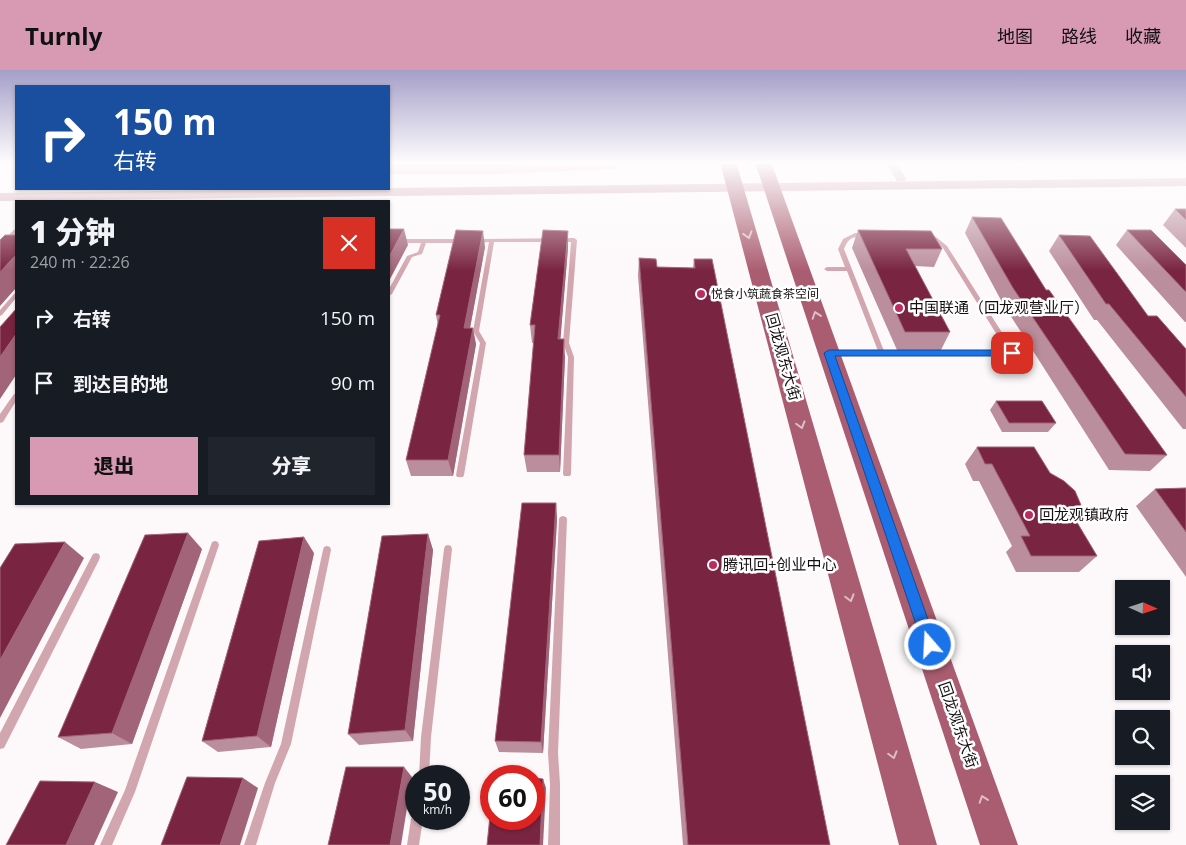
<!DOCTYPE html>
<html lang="zh">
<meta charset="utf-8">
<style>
body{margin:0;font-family:"Open Sans","Noto Sans SC",sans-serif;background:#20242c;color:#f1f3f6;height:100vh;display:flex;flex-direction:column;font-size:19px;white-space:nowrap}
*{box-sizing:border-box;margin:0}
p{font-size:16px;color:#9ea1a6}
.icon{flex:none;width:28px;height:28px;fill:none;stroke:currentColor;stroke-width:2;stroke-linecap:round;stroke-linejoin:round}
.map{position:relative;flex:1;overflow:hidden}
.details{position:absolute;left:15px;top:130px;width:375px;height:305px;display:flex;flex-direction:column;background:#171b24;border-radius:0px;box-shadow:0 1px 4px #0004}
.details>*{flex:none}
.guide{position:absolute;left:15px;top:15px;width:375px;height:105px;border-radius:0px;box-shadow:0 1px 4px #0004;background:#1a4fa0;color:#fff;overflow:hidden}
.needle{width:32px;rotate:93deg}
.fabs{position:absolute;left:1115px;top:510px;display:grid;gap:10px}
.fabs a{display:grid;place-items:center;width:55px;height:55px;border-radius:0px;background:#171b24;box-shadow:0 1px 4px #0004;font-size:25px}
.speed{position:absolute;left:405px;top:695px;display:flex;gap:10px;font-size:25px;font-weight:700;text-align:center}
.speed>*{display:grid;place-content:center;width:65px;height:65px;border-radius:50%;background:#171b24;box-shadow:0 1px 4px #0004;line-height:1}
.speed small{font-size:12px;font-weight:400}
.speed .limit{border:8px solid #d22;background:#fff;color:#111}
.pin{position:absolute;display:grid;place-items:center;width:42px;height:42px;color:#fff;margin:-21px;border-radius:10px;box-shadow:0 2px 8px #0006}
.me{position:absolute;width:55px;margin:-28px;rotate:341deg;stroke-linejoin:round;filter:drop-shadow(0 0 4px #0008)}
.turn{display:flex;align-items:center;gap:18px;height:105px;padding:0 15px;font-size:22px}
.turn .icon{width:65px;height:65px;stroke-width:2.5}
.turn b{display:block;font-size:35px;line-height:42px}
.round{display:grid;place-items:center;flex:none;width:52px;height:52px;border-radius:0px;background:#20242c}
.head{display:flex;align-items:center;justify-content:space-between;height:85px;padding:0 15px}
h1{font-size:30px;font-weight:800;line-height:38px}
.cta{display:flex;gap:10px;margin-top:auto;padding:10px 15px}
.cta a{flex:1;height:58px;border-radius:0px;background:#d89ab2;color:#111;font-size:20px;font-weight:800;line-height:58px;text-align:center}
.cta a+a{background:#20242c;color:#f1f3f6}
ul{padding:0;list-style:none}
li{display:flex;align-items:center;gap:15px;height:65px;padding:0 15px}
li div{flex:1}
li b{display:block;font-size:19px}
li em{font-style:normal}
header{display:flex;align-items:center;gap:30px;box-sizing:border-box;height:70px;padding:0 25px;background:#d89ab2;color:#111}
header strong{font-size:24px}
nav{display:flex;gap:28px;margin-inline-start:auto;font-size:18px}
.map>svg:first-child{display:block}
</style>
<header>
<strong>Turnly</strong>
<nav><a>地图</a><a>路线</a><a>收藏</a></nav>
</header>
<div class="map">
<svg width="1186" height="775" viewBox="0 0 1186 775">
<rect width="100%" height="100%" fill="#fdf9fa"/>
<polygon fill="#faafc0" points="389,92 616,92 616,99 497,104 389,104"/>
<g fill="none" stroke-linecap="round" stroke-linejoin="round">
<g fill="#d2a6af" fill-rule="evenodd">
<polygon points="16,158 16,163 2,177 0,178 0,173"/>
<path d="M855 163H866L869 165C856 170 851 162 844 179L884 281H1007L943 178 932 169 924 166 927 164 936 167 947 176 1015 283 1014 285H885L882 286 829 285 828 283 831 281H878L847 201H827L824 199 827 197H845L838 179 843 169Z"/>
<polygon points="574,168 577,170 569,273 574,287 571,404 570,406 564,406 563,404 568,287 563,273 571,172 494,172 479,261 486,273 464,405 463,407 457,407 456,405 480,273 473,261 489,172 476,173 473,171 476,169"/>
<polygon points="389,169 464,169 467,171 464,173 426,173 422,184 412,187 392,224 389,226 389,219 407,186 418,182 421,173 389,173"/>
<polygon points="16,223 16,228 2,245 0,246 0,240 14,224"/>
<polygon points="14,324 16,324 16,331 3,352 0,353 0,344"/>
<polygon points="563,446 566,447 567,449 558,683 560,714 560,775 548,775 550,714 548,683 559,449 560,447"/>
<polygon points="215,471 218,472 219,475 135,722 112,775 100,775 125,720 211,475 212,472"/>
<polygon points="448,475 451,476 452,479 431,667 429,706 419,706 421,667 444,479 445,476"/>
<polygon points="327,476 330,477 331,480 291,674 275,713 256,775 244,775 265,713 281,674 323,480 324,477"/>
<polygon points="96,483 99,484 100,487 99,490 4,678 0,679 0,663 93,484"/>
<polygon points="416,744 416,749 423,749 419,775 407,775 411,749 413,745"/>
</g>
<polygon fill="#d2a6af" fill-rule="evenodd" points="886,92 896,92 906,109 905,111 897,111"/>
<polygon fill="#d2a6af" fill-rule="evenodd" points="1186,108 1186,116 0,131 0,123"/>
<g fill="#aa5d71" fill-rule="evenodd">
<polygon points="720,92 736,92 937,775 899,775"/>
<polygon points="755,92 771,92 1018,775 980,775"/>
</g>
</g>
<g fill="#bb8e9d">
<polygon points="1175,139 1186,139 1186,178 1163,155"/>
<polygon points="972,147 1046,220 1167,385 1150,401 1109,400 1003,234 965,163"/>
<polygon points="858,160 942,179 934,197 915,196 950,262 941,280 897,280 852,178"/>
<polygon points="1127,160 1186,195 1186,252 1185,252 1116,175"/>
<polygon points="1059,165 1148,246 1186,279 1186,359 1183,359 1097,250 1094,250 1049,181"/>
<polygon points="485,177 470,258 476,274 453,406 411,406 406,390 438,256 436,245"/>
<polygon points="568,178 560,269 565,287 560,402 527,402 524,385 534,273 532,273 530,255"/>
<polygon points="639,188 657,197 693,198 694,189 830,775 683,775 638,206"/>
<polygon points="996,331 1056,353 1048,362 1002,362 990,340"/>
<polygon points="977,377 1072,444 1097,486 1079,502 1016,502 1006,482 1012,476 979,411 973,411 965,394"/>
<polygon points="1186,418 1186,507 1136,436 1155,419"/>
<polygon points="556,433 557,450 543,683 499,682 495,671"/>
<polygon points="428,464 433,480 413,671 359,675 348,664"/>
<polygon points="202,479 132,674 81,679 58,667"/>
<polygon points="314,483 271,677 218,682 202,671"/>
</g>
<g fill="#a16478">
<polygon points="404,159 408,175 389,211 389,187"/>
<polygon points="483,161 485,177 467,274 464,258"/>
<polygon points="568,161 568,178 559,287 558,269"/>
<polygon points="16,185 16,218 0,236 0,202"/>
<polygon points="473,258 476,274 453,406 448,390"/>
<polygon points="16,264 16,305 0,329 0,287"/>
<polygon points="564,269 565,287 560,402 559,385"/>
<polygon points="556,433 557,450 543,683 541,672"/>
<polygon points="188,463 202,479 132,674 112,663"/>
<polygon points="428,464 433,480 413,671 405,660"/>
<polygon points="304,467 314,483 271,677 257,666"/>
<polygon points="65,472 84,488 0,648 0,590"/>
<polygon points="404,697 412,707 401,775 390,775"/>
<polygon points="243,708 258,718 240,775 220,775"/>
<polygon points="543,709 546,718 543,775 540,775"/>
<polygon points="95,712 118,722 94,775 66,775"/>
</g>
<g fill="#792440" stroke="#a16478">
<polygon points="1175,139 1186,139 1186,150"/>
<polygon points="972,147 1001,148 1046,220 1049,220 1167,385 1125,384 1013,218"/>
<polygon points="389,159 404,159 389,187"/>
<polygon points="456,160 483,161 464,258 473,258 448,390 406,390 440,245 436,245"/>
<polygon points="543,160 568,161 558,269 564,269 559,385 524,385 535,255 530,255"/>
<polygon points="858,160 931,161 942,179 906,179 950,262 905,262"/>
<polygon points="1127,160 1151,160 1186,195 1186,222"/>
<polygon points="5,165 16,165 16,185 0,202 0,170"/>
<polygon points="1059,165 1090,166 1148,246 1157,246 1186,279 1186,327 1109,234 1106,234"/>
<polygon points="639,188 656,189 657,197 695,198 694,189 712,189 830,775 688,775"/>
<polygon points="16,239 16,264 0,287 0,257"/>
<polygon points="996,331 1042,331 1056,353 1009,353"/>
<polygon points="977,377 1034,377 1050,403 1064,411 1075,421 1081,435 1072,444 1097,486 1031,486 1021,466 1030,466 992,394 985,394"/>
<polygon points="1186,418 1186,462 1155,419"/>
<polygon points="522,433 556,433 541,672 495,671"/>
<polygon points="188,463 112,663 58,667 145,465"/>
<polygon points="428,464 405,660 348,664 382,466"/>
<polygon points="304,467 257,666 202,671 259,471"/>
<polygon points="65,472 0,590 0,498 15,474"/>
<polygon points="346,697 404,697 390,775 328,775"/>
<polygon points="187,707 243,708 220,775 161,775"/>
<polygon points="534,708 543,709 540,775 487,775 491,736 491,749 534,749"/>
<polygon points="40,711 95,712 66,775 6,775"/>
</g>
<defs><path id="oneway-chevron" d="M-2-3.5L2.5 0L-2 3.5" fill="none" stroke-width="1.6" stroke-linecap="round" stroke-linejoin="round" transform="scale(1.25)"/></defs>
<g stroke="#ddbec6">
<use href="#oneway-chevron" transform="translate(748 165) rotate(74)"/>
<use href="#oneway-chevron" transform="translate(816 245) rotate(-109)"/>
<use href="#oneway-chevron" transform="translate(801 355) rotate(74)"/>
<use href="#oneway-chevron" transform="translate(850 528) rotate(74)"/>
<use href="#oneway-chevron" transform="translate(893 685) rotate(74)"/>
<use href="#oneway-chevron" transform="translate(983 729) rotate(-109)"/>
</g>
<linearGradient id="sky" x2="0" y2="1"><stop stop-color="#a49fc8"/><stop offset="0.46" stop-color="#fefcfd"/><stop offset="1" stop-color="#fefcfd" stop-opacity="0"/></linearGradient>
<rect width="1186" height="201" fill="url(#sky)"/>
<polygon fill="#1a73e8" stroke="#114b97" points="829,280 1012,280 1017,283 1012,286 835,286 937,575 935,579 930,581 925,579 923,575 824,283"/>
<g fill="#ba2d60" stroke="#fff" stroke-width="2">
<circle cx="701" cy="224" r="5"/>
<circle cx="899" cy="238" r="5"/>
<circle cx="1029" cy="445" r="5"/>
<circle cx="713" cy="495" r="5"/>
</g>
<g text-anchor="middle" stroke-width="5" stroke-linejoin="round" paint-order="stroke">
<g font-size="12" fill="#150e0f" stroke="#fff" text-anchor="start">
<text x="711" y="228">悦食小筑蔬食茶空间</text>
</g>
<g font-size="15" fill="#150e0f" stroke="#fff" text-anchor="start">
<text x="909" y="243">中国联通（回龙观营业厅）</text>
<text x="1039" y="450">回龙观镇政府</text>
<text x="723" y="500">腾讯回+创业中心</text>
</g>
<g font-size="15" fill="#150e0f" stroke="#fff">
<text transform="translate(783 287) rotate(74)" y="5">回龙观东大街</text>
<text transform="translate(958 655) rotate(71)" y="5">回龙观东大街</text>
</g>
</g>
</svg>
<div class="fabs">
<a><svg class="needle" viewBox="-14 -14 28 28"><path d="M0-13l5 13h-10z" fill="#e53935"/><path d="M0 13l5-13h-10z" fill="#9ea1a6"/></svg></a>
<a><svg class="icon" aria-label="sound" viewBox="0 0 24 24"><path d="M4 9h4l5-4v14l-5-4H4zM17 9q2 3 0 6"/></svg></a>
<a><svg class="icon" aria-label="search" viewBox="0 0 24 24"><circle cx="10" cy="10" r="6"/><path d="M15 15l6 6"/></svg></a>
<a><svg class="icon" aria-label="layers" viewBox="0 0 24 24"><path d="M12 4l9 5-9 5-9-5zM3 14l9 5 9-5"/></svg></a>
</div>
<div class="speed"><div>50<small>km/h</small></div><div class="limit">60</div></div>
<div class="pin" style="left:1012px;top:283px;background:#d93025"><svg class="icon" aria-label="arrive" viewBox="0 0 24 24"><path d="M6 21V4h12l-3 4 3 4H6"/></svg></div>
<svg class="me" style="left:930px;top:575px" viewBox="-20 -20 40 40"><circle r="17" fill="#1a73e8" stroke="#fff" stroke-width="3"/><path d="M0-11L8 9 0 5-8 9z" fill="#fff"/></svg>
<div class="guide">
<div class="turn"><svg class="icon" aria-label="right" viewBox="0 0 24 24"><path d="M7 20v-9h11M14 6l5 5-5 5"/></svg><div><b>150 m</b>右转</div></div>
</div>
<section class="details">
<div class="head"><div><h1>1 分钟</h1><p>240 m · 22:26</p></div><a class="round" style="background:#d93025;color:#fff"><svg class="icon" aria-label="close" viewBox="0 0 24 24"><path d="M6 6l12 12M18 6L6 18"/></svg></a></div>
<ul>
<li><svg class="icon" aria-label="right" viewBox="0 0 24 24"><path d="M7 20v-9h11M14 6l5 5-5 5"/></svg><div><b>右转</b></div><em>150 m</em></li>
<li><svg class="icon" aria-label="arrive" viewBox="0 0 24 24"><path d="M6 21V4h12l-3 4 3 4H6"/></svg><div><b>到达目的地</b></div><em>90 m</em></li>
</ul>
<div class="cta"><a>退出</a><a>分享</a></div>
</section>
</div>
